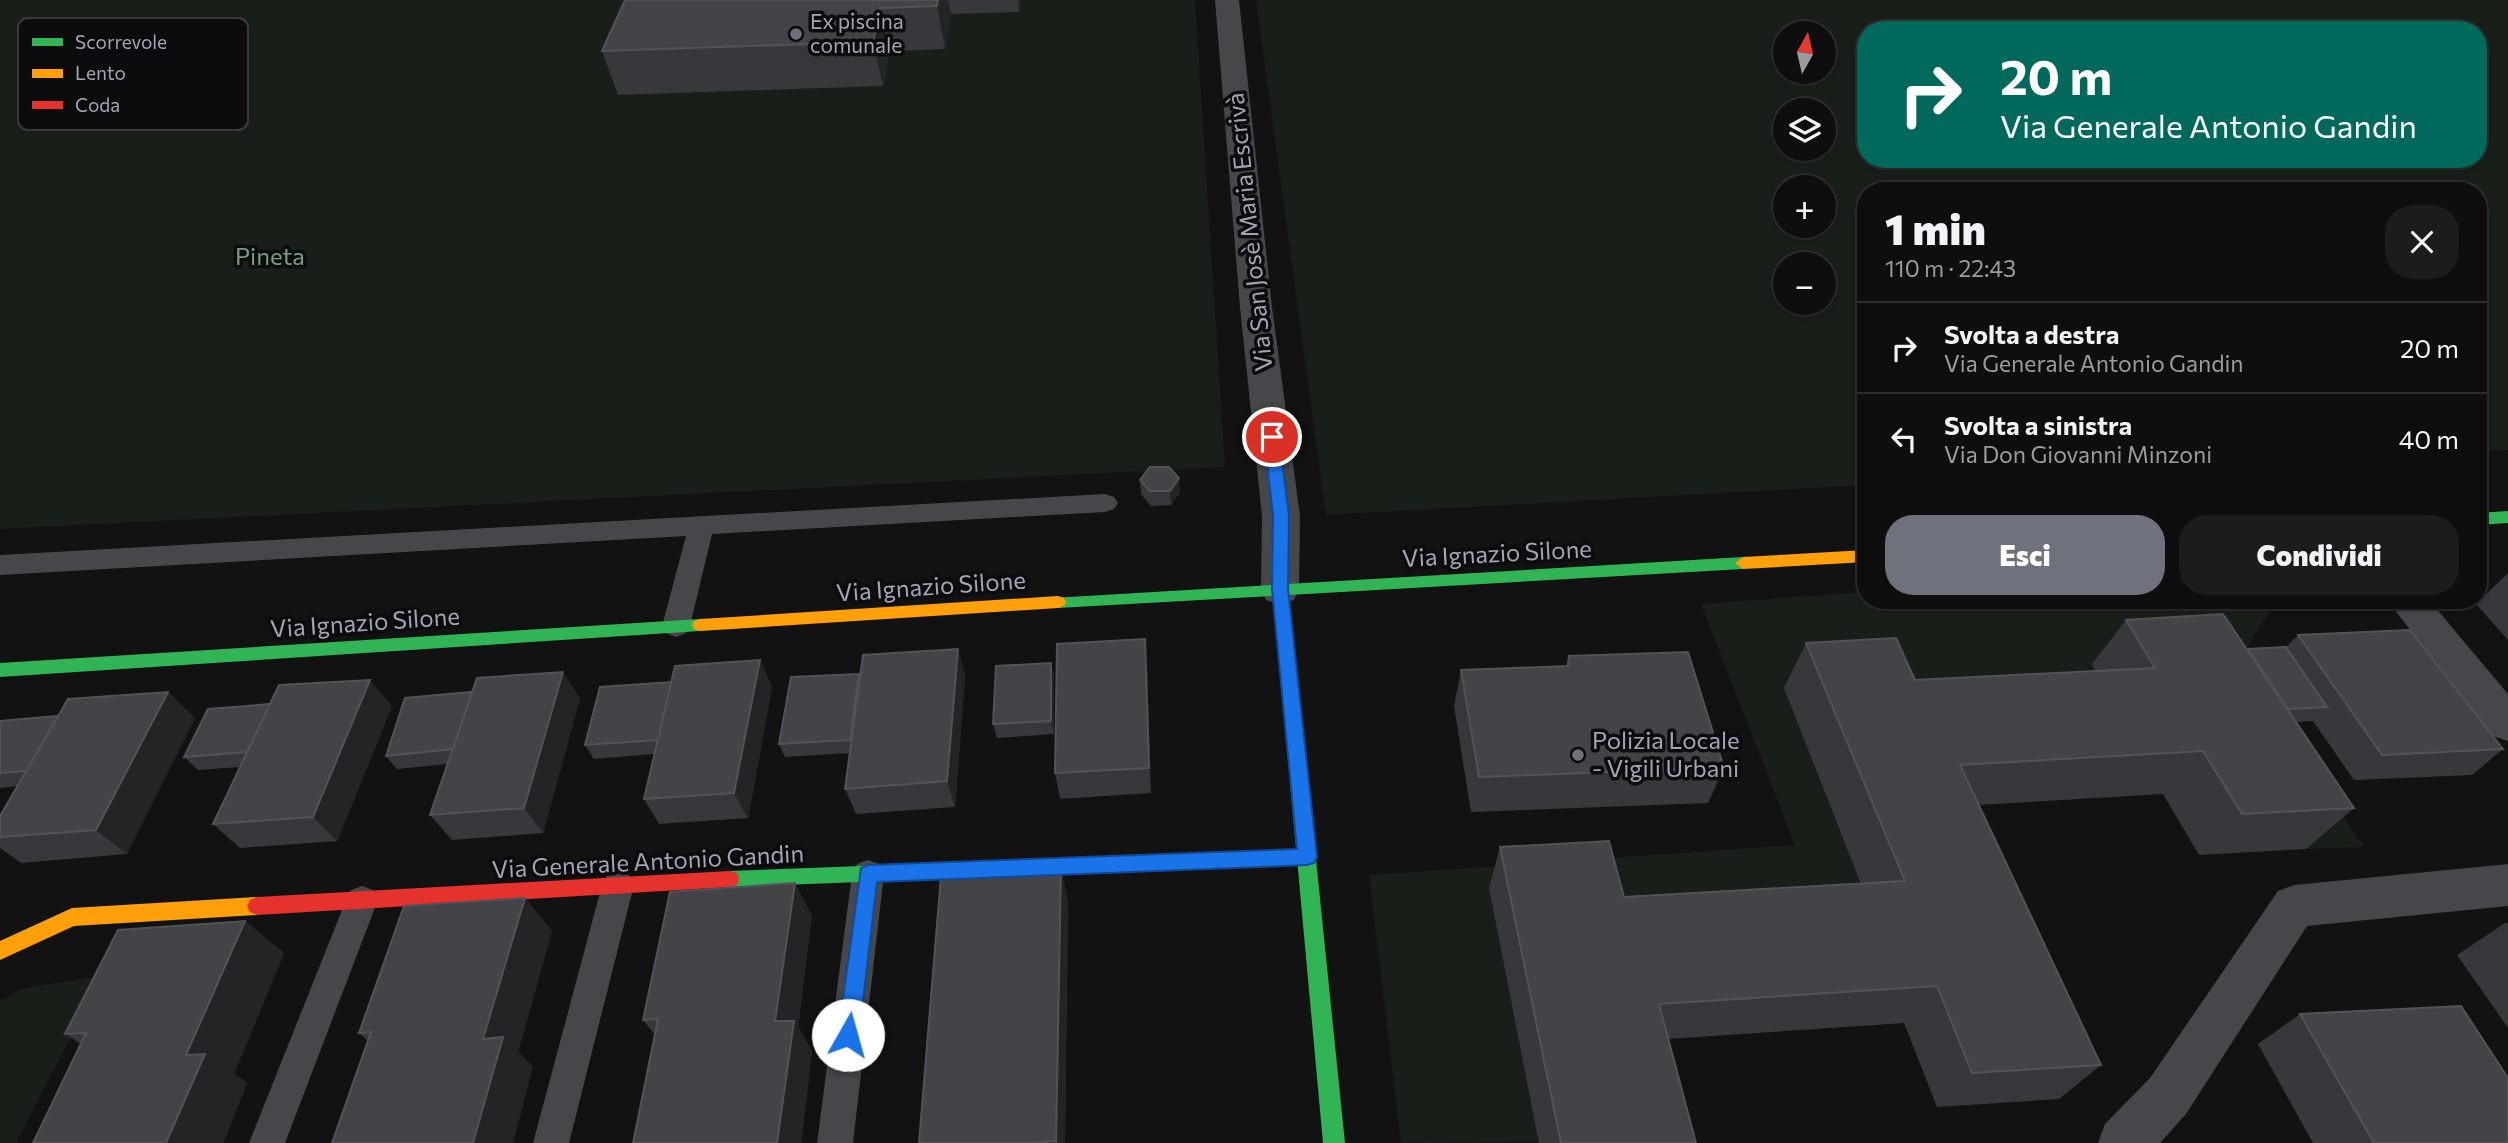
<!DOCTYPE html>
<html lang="it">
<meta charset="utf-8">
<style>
body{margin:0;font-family:Commissioner,sans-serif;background:#1c1c1c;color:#f1f3f6;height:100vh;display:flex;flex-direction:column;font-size:26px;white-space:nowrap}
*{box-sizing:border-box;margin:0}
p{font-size:23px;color:#9b9c9e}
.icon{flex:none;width:38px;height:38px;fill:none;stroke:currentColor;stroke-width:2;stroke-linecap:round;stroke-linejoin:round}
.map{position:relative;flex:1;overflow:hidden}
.panel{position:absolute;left:1857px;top:182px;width:630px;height:427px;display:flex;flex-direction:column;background:#0e0e0e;border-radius:28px;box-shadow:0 2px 5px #0004,0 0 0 2px #2e2e2e}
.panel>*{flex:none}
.top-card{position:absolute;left:1857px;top:21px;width:630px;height:147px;border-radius:28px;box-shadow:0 2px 5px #0004,0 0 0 2px #2e2e2e;background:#00695c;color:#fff;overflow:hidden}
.needle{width:46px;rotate:8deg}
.fabs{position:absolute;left:1773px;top:21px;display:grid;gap:14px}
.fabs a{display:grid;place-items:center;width:63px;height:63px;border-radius:50%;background:#0e0e0e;box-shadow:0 2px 5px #0004,0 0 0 2px #2e2e2e;font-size:35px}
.pin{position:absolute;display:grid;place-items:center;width:60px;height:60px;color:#fff;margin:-30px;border:4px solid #fff;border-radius:50%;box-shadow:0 2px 7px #0007}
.me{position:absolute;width:77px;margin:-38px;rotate:7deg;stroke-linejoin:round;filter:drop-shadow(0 0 5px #0008)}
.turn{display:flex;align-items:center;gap:24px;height:147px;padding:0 28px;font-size:32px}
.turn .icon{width:91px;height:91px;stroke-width:2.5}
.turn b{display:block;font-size:49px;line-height:60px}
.round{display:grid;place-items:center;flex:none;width:74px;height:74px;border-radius:28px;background:#1c1c1c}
.overview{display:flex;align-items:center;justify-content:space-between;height:119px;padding:0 28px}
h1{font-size:42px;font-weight:800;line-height:52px}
.action{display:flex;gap:14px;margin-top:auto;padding:14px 28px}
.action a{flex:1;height:80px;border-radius:28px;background:#6f727c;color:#fff;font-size:28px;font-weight:800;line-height:80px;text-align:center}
.action a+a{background:#1c1c1c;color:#f1f3f6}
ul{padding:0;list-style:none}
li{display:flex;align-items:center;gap:21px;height:91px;padding:0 28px;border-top:2px solid #2e2e2e}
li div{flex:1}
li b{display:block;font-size:26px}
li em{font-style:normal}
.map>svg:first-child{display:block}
</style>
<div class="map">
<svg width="2508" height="1143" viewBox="0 0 2508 1143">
<rect width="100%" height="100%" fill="#121212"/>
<g fill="#181f19" fill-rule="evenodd">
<polygon points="0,0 1195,0 1225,467 0,529"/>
<path d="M1256 0H2508V450L2478 451V191H1866L1865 485 1326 515ZM1866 30H2478V159H1866ZM1824 33V72H1785V33ZM1824 110V149H1785V110ZM1824 187V226H1785V187ZM1824 264V303H1785V264Z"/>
<polygon points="1865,592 1866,600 2359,600 2270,611 2236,663 2275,723 2365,847 2306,849 2092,664 2119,712 1785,688 1876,921 1608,937 1539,1142 1401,1143 1369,875 1795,845 1701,604"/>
<polygon points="102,976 16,1143 0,1143 0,1001 24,988"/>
</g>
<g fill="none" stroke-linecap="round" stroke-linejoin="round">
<g fill="#46474b" fill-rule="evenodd">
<polygon points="1105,494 1114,497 1118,503 1114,509 1105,512 712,534 690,626 686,633 676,637 666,633 662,626 686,536 0,575 0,555"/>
<polygon points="868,860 879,864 884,874 853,1143 817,1143 852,874 857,864"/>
<polygon points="618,871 629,875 634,885 569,1143 533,1143 602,885 607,875"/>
<polygon points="362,886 373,890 378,900 285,1143 249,1143 346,900 351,890"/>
</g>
<g fill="#46474b" fill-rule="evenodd">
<polygon points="1215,0 1239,0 1272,307 1300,516 1299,589 1294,600 1280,604 1266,600 1261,589 1262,516 1240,307"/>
<polygon points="2387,600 2429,600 2508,694 2508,741 2493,736"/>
<polygon points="2508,864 2508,906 2307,926 2186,1114 2160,1143 2098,1143 2105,1124 2150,1078 2278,891 2294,885"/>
</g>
<g fill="#30b455" fill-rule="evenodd">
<polygon points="2508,511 2508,523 2478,525 2478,513"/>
<polygon points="1743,557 1751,563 1743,569 1289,595 1345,1143 1323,1143 1273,596 1058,608 1052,606 1050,602 1052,598"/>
<polygon points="700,619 706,621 708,625 706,629 700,631 0,677 0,663"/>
<polygon points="1147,855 1154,857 1156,863 1154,869 1147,871 730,887 723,885 721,879 723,873 730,871"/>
</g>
<g fill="#ff9f0a" fill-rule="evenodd">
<polygon points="1866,550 1866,562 1743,569 1735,563 1743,557"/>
<polygon points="1058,596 1064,598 1066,602 1064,606 1058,608 700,631 694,629 692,625 694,621 700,619"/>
<polygon points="1307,849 1314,851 1316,857 1314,863 1307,865 1147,871 1140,869 1138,863 1140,857 1147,855"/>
<polygon points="257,897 264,900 267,906 264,912 257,915 74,926 0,960 0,941 72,908"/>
</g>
<polygon fill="#e5322d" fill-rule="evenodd" points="730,871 737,873 739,879 737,885 730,887 257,915 250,912 247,906 250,900 257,897"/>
</g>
<g fill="#37383b">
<polygon points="625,0 1021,0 1019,12 951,14 945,49 890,51 883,86 618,95 602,51"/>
<polygon points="1140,480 1180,492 1171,505 1151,506 1141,494"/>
<polygon points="2508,573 2508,640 2476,604"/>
<polygon points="2126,620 2247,650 2248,649 2286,647 2298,635 2503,749 2472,775 2354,780 2313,721 2295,722 2354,808 2306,849 2199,855 2163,794 1978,805 2101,1065 2059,1099 1937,1107 1904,1023 1668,1039 1696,1143 1539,1143 1489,888 1500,847 1624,897 1861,884 1784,688 1806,643 1915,680 2095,671 2092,664"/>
<polygon points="1145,639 1147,665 1151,793 1060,799 1055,773"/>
<polygon points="958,649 965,676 955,807 856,814 845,789 850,753 785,757 779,744 859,674 860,676"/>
<polygon points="1569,656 1724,768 1708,803 1471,812 1454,706 1461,670 1566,666"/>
<polygon points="760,660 772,687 748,818 659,824 644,799 654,754 594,759 585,745 671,682"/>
<polygon points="1051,663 1054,677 1054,734 997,738 993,724"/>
<polygon points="168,692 195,718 127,854 21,863 0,848 0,816 17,786 0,788 0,721 58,716"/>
<polygon points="580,698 543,833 452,840 430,815 448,764 397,769 386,756"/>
<polygon points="392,706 337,841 240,848 213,824 240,767 198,770 184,757"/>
<polygon points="525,898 552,931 518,1052 533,1067 368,1041 359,1033"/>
<polygon points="1068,901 1065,1143 919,1143"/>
<polygon points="812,916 798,1027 812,1051 801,1143 633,1143 655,1035 643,1020"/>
<polygon points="245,921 284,953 234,1074 247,1083 223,1143 33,1143 81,1044 65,1034"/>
<polygon points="2505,923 2508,923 2508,1028 2457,955"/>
<polygon points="2300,1014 2508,1143 2313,1143 2258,1044"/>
</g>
<g fill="#232425">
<polygon points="938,0 948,0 951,14 945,49 937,6"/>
<polygon points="1018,0 1021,0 1019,12"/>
<polygon points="880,8 890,51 883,86 873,42"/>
<polygon points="1179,478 1180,492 1171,505 1170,491"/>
<polygon points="1145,639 1147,665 1151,793 1149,768"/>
<polygon points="958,649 965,676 955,807 947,781"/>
<polygon points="760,660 772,687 748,818 734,793"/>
<polygon points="1051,663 1054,677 1054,734 1051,721"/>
<polygon points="563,672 580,698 543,833 524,808"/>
<polygon points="859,674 864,688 855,753 850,740"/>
<polygon points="370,680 392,706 337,841 313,817"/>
<polygon points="168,692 195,718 127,854 96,830"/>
<polygon points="1061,867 1068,901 1065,1143 1057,1143"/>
<polygon points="795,883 812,916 798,1027 812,1051 801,1143 777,1143 775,1021"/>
<polygon points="525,898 552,931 518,1052 533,1067 513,1143 473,1143 483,1039"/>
<polygon points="245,921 284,953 234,1074 247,1083 223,1143 166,1143 186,1055"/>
</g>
<g fill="#424448" stroke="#515359" stroke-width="2">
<polygon points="625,0 938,0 937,6 880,8 873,42 602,51"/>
<polygon points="1150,467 1169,467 1179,478 1170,491 1150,491 1140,480"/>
<polygon points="2223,614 2354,808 2242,814 2203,751 1960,765 2101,1065 1972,1073 1937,986 1659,1004 1696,1143 1561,1143 1500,847 1609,841 1624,897 1905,881 1806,643 1896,638 1915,680 2155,668 2126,620"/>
<polygon points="2410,630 2503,749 2382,755 2298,635"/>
<polygon points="1145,639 1149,768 1055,773 1057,644"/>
<polygon points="2286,647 2327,707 2288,709 2248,649"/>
<polygon points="958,649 947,781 845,789 863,655"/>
<polygon points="1688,652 1724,768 1479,777 1461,670 1568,666 1569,656"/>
<polygon points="760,660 734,793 644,799 675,666"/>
<polygon points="1051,663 1051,721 993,724 996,666"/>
<polygon points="563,672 524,808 430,815 477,678"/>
<polygon points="859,674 850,740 779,744 791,677"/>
<polygon points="370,680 313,817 213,824 279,685"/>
<polygon points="671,682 658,740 585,745 600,687"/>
<polygon points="168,692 96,830 0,837 0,816 68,699"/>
<polygon points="472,692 453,749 386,756 405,698"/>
<polygon points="270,704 247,752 184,757 208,709"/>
<polygon points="58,716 26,771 0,773 0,721"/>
<polygon points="1061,867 1056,1141 1030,1143 919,1143 941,876"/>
<polygon points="795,883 775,1021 794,1021 777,1143 633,1143 658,1019 643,1020 670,892"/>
<polygon points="525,898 483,1039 503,1037 473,1143 332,1143 371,1032 359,1033 404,906"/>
<polygon points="245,921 186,1055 205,1054 166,1143 33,1143 86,1033 65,1034 118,930"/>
<polygon points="2461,1006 2508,1078 2508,1143 2374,1143 2300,1014"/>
</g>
<polygon fill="#1a73e8" stroke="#114b97" stroke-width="2" points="1272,432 1279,437 1289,516 1288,589 1317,857 1314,863 1307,865 877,882 859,1035 856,1042 848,1045 841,1042 838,1035 861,868 868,865 1297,849 1272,589 1273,516 1264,437"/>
<g fill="#6f727c" stroke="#0c0c0e" stroke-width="2.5">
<circle cx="796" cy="34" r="7"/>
<circle cx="1578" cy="755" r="7"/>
</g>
<g text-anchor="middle" stroke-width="7" stroke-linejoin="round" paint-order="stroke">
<g font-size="21" fill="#a1a5b5" stroke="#0c0c0e" text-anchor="start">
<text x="810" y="29">Ex piscina<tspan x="810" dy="24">comunale</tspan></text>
</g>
<g font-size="24" fill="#a1a5b5" stroke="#0c0c0e">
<text transform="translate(1250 232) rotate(-96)" y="8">Via San Josè Maria Escrivà</text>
<text transform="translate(1497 554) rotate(-3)" y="8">Via Ignazio Silone</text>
<text transform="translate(931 587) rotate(-4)" y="8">Via Ignazio Silone</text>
<text transform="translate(365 623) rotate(-4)" y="8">Via Ignazio Silone</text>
<text transform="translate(648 862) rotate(-3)" y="8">Via Generale Antonio Gandin</text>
</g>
<g font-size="24" fill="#76a17c" stroke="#0c0c0e">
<text x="270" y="265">Pineta</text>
</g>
<g font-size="24" fill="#a1a5b5" stroke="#0c0c0e" text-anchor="start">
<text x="1592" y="749">Polizia Locale<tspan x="1592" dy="28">- Vigili Urbani</tspan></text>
</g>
</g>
<rect x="18" y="18" width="230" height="112" rx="10" fill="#0c0c0e" stroke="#393a40" stroke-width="2"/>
<rect x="32" y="38" width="31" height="8" fill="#30b455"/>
<rect x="32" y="69" width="31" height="9" fill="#ff9f0a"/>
<rect x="32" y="101" width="31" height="8" fill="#e5322d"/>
<g font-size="19" fill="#a1a5b5">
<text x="75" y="49">Scorrevole</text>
<text x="75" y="80">Lento</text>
<text x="75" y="112">Coda</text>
</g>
</svg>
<div class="fabs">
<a><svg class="needle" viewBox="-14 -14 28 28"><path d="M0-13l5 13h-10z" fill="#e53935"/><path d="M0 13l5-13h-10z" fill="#9b9c9e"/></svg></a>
<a><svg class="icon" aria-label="layers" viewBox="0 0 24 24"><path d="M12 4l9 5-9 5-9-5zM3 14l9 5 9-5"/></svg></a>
<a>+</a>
<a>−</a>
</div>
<div class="pin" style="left:1272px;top:437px;background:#d93025"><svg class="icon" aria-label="arrive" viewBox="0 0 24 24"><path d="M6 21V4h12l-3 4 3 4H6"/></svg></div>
<svg class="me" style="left:848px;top:1035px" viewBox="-20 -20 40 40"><circle r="19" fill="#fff"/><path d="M0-13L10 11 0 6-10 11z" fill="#1a73e8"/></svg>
<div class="top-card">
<div class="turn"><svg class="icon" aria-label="right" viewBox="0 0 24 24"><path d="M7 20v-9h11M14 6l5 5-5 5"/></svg><div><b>20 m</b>Via Generale Antonio Gandin</div></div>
</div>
<section class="panel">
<div class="overview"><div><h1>1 min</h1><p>110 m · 22:43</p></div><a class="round"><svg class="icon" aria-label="close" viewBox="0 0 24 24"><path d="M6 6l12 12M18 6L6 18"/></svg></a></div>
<ul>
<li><svg class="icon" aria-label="right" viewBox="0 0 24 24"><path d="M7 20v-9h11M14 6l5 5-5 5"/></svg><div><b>Svolta a destra</b><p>Via Generale Antonio Gandin</p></div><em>20 m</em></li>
<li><svg class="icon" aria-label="left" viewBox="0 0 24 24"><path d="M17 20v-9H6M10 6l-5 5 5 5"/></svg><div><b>Svolta a sinistra</b><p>Via Don Giovanni Minzoni</p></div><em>40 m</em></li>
</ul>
<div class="action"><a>Esci</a><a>Condividi</a></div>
</section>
</div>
